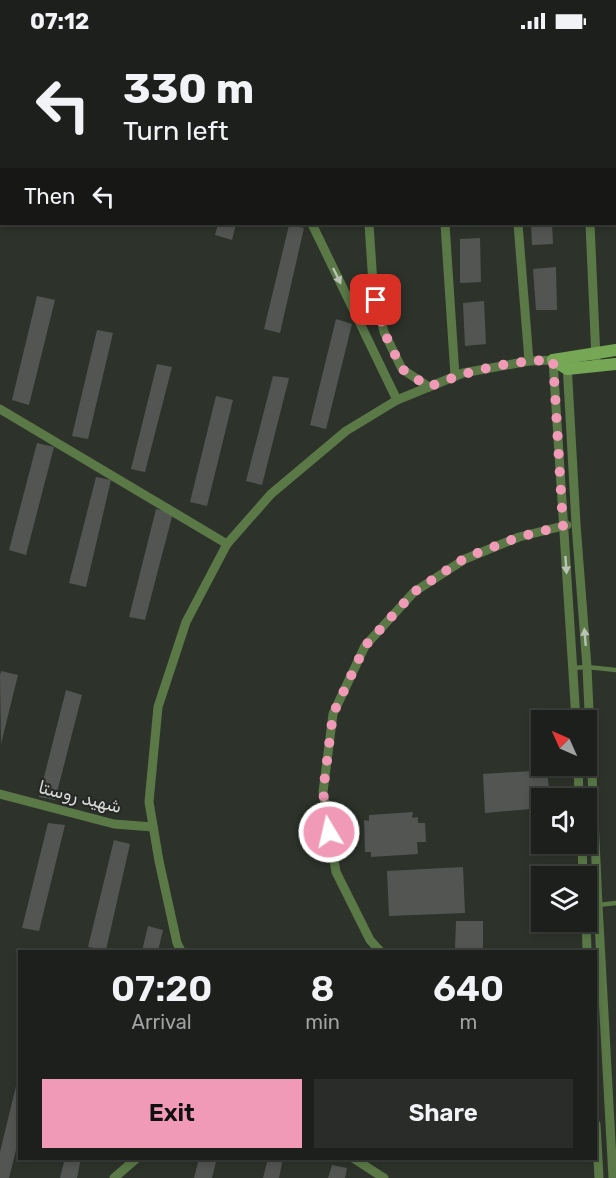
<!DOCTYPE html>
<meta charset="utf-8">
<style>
body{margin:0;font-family:Rubik,Cairo,sans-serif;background:#2a2c29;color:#f1f3f6;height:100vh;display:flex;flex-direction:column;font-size:22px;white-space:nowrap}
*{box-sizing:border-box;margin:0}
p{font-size:20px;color:#a0a2a3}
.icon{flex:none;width:33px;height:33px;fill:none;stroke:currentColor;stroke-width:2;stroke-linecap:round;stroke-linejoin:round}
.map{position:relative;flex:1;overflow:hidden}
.drawer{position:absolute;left:18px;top:908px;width:579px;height:210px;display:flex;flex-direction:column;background:#1d1f1c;border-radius:0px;box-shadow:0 3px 9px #0003,0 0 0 2px #3b3d3b}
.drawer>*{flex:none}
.banner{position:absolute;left:0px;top:0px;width:616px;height:183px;box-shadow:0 3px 9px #0003,0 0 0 2px #3b3d3b;background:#1d1f1c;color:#f1f3f6;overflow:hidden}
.needle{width:39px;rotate:315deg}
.tools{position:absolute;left:531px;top:668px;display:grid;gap:12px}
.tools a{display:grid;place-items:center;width:66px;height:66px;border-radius:0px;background:#1d1f1c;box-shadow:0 3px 9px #0003,0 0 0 2px #3b3d3b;font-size:30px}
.pin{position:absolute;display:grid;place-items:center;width:51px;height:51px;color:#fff;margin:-26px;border-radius:12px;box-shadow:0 3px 9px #0006}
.me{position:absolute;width:66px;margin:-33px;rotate:351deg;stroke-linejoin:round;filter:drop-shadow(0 0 4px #0008)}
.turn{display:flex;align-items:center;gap:21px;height:126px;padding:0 24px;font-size:27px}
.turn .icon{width:78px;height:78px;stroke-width:2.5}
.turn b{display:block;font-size:42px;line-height:51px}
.then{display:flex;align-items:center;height:57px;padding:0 24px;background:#0003;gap:12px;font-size:22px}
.eta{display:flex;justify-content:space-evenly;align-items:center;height:102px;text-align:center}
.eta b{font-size:36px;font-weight:600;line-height:42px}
.action{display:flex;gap:12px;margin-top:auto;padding:12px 24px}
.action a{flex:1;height:69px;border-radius:0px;background:#f09ab7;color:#111;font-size:24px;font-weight:600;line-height:69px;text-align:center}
.action a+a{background:#2a2c29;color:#f1f3f6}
.status{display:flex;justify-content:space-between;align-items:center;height:42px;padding:0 30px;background:#1d1f1c;direction:ltr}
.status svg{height:16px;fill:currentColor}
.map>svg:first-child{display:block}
</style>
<div class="status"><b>07:12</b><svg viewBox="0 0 49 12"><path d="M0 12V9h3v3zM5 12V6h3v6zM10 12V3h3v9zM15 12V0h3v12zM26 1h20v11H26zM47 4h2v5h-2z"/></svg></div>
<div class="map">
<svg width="616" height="1136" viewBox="0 0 616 1136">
<rect width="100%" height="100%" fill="#272926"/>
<path fill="#2d332b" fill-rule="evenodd" d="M0 0H616V1136H0ZM2 2H615V182H2ZM542 678H586V723H542ZM542 756H586V801H542ZM542 834H586V879H542ZM20 909H596V1116H20Z"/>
<g fill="#535552">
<polygon points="218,182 236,182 232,198 215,193"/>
<polygon points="531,182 552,182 553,202 532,203"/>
<polygon points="289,183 304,186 280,291 264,287"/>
<polygon points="480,196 481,240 460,241 460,197"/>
<polygon points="556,225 557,268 536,268 533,227"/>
<polygon points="37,254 55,258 29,363 12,358"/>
<polygon points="484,259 486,302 465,304 463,261"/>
<polygon points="336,277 352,282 326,387 310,383"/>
<polygon points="97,288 113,291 88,397 72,394"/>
<polygon points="157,322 172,325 145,430 131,427"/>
<polygon points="273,334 289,336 262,443 246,439"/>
<polygon points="216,354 233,358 207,464 190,460"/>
<polygon points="37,401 54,405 26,513 9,508"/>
<polygon points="96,435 111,438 86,545 69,541"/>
<polygon points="156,467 173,471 145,578 129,575"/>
<polygon points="1,629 18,633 1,702 0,634"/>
<polygon points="66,648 82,653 55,758 39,755"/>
<polygon points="547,728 550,756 542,756 542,766 485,771 483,732"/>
<polygon points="413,770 412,776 418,775 418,781 425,781 426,800 417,800 418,812 371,815 371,810 365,810 364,778 369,779 369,773"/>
<polygon points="48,781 65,783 39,889 22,886"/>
<polygon points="114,798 130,802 106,908 88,905"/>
<polygon points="463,825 465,871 389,874 387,829"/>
<polygon points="456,879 483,879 483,909 458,909 458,907 455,907"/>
<polygon points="148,884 163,888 158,909 142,909"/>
<polygon points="19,1032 20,1092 9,1136 0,1136 0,1110"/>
<polygon points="65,1116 81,1116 77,1136 60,1136"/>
<polygon points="199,1116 217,1116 212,1136 194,1136"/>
<polygon points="268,1116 283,1116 279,1136 263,1136"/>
<polygon points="332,1123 347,1126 345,1136 328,1136"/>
</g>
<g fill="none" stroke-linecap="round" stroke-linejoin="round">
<g stroke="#5a7947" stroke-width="4.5">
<polyline points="573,626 587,625 616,628"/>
<polyline points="598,863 616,861"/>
</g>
<g stroke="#5a7947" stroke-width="9">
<polyline points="224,0 225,2"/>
<polyline points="359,0 359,2"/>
<polyline points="435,0 435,2"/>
<polyline points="582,0 582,2"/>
<polyline points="312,182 397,358"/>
<polyline points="369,182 373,242 384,290 402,327 429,345"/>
<polyline points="445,182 455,334"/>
<polyline points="518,182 529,319"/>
<polyline points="590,182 596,317"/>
<polyline points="567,321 576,482 587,625 598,863 613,1136"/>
<polyline points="0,367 227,502"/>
<polyline points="578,723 579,756"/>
<polyline points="0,752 114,782 153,785"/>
<polyline points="582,801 583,834"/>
<polyline points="586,879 587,909"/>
<polyline points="181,909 177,901 159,819 149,760 158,665 186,580 227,502 271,452 346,389 397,358 463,331 529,319 553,318 576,678"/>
<polyline points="380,909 370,898 336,830 323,750 333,672 365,604 414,550 465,517 519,495 567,483"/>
<polyline points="596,1082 599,1136"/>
<polyline points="353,1116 384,1136"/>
<polyline points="114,1136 137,1116"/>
</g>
<g stroke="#75a755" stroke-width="12">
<polyline points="553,318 567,327 616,322"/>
<polyline points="553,318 616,308"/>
</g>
</g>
<defs><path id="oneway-solid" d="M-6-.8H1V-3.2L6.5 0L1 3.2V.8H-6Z" transform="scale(1.5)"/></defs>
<g fill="#b9c2b4">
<use href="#oneway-solid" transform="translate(337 234) rotate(64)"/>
<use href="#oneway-solid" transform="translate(566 523) rotate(86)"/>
<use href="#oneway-solid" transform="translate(585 595) rotate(-95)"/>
</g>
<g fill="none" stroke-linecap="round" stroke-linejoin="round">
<path stroke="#f09ab7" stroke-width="10" stroke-dasharray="0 18" d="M329 790 323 750 333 672 365 604 414 550 465 516 519 495 563 484 553 318C509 319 470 328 429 345L402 327 384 290 376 258"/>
</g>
<g text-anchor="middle" stroke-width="4.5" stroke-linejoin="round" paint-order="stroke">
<g font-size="18" fill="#d9dad8" stroke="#272926">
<text transform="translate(80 755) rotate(14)" y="6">شهید روستا</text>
</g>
</g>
</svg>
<div class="tools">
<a><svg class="needle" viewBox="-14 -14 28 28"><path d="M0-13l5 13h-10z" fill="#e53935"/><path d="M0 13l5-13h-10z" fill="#a0a2a3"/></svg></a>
<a><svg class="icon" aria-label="sound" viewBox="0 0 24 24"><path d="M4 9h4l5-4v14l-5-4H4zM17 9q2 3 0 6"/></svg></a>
<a><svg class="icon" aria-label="layers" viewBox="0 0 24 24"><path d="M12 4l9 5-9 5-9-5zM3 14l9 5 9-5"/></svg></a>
</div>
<div class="pin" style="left:376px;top:258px;background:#d93025"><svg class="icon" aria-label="arrive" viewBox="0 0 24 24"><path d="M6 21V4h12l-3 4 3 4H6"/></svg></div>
<svg class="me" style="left:329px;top:790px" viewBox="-20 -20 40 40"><circle r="17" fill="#f09ab7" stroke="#fff" stroke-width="3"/><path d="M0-11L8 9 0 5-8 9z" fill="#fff"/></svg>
<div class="banner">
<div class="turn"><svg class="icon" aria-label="left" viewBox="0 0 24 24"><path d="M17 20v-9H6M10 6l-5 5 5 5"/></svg><div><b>330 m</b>Turn left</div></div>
<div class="then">Then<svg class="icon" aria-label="left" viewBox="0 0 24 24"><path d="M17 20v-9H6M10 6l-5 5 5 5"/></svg></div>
</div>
<section class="drawer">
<div class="eta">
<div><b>07:20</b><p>Arrival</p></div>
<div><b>8</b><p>min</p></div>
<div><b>640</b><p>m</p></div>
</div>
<div class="action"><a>Exit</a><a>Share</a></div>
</section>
</div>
